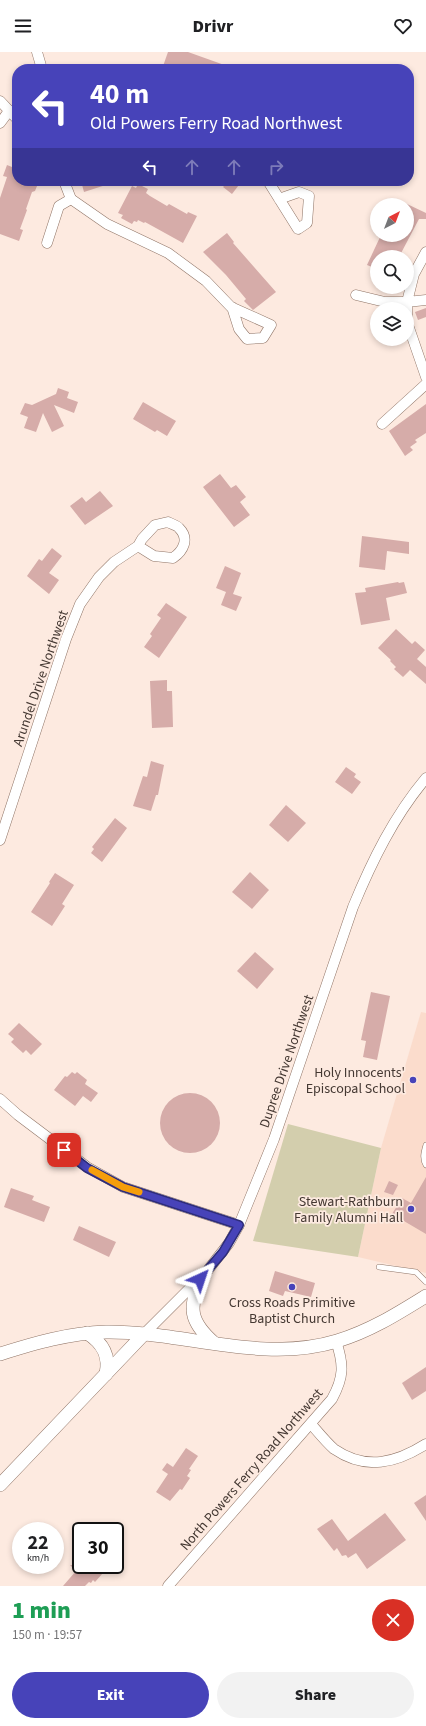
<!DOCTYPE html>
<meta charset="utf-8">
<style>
body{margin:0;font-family:"Source Sans 3",sans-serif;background:#f2f2f2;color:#202124;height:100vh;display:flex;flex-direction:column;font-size:15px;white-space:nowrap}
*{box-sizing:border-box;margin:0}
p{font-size:13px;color:#757577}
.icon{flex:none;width:22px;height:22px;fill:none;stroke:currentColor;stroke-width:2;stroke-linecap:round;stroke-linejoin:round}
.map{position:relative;height:1534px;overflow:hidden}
.side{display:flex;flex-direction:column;background:#fff;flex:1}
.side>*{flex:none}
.banner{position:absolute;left:12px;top:12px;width:402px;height:122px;border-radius:16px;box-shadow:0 2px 6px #0003;background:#4743b9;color:#fff;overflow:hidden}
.needle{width:26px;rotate:42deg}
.controls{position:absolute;left:370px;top:146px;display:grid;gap:8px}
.controls a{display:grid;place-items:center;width:44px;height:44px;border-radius:50%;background:#fff;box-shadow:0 2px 6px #0003;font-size:20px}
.speed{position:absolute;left:12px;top:1470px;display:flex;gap:8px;font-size:20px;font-weight:700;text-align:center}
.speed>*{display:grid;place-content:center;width:52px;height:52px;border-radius:50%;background:#fff;box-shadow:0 2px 6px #0003;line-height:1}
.speed small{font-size:10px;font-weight:400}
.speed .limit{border:2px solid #111;border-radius:6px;background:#fff;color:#111}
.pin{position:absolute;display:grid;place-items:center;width:34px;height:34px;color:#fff;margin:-17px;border-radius:8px;box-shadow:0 2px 6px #0006}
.me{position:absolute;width:44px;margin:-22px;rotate:42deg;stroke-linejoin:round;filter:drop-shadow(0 0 3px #0008)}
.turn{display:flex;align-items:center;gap:14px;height:84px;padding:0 12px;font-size:18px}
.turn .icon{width:52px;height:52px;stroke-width:2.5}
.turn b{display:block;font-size:28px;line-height:34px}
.lanes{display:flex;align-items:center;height:38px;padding:0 12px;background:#0003;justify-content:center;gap:20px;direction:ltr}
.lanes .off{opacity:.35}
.round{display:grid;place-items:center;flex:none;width:42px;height:42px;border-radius:21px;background:#f2f2f2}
.headline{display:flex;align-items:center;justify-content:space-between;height:68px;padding:0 12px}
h1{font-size:24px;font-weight:800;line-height:30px;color:#1e9e55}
.button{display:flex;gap:8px;margin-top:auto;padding:8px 12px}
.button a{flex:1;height:46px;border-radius:24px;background:#4743b9;color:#fff;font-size:16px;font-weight:800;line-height:46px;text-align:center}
.button a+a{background:#f2f2f2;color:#202124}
header{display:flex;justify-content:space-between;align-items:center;height:52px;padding:0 12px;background:#fff;font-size:18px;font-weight:800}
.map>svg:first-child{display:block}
</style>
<header><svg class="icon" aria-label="menu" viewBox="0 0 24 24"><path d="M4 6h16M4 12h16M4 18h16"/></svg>Drivr<svg class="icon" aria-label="heart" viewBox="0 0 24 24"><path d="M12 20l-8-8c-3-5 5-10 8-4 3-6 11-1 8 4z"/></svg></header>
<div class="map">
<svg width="426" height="1534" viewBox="0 0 426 1534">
<rect width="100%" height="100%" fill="#fdeae0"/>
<polygon fill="#fbdccc" points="421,960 426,961 426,1221 358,1205 381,1096"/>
<polygon fill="#d3cead" points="288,1072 381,1096 358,1205 253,1189"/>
<g fill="#d6aca9">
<polygon points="168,0 188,0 230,15 229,17 162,17"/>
<polygon points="7,113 17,117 17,129 39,129 35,139 32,140 26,157 27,158 20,177 23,178 19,189 0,182 0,146 7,125 3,124"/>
<polygon points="81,129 112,129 112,131 84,140"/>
<polygon points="229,129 242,129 232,142 223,135"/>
<polygon points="138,132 148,137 146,141 150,144 167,154 169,152 187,162 188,160 197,164 183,191 145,170 144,171 138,168 137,170 134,169 132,172 121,166 123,163 118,161 132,134 136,136"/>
<polygon points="407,152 426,161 426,167 419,167 399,205 377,205 377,217 367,213 381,183 407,183"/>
<polygon points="227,181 234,190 233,191 276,240 253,258 244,249 246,247 226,223 203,200"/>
<polygon points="426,256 426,265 418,268 415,260"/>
<polygon points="58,336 69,340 67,346 78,350 74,361 54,353 64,374 52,380 43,361 36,380 24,376 28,365 20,362 25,351 32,353 56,342"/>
<polygon points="143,350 176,369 167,384 157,378 155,380 133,367"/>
<polygon points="426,352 426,381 415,388 417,390 410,395 413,398 405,404 389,379"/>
<polygon points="220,422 231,436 236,433 246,445 240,450 250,463 234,475 203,435"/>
<polygon points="100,439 113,454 85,473 70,454 82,445 86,450"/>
<polygon points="362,484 409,490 409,502 387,499 385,518 359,515"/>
<polygon points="52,496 62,504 49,521 59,528 49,542 27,524 39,507 42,509"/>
<polygon points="225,514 241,521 233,542 242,545 236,559 221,553 226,540 216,536"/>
<polygon points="398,530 399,531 404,530 407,541 386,546 390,568 361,573 355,541 366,540 365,536"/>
<polygon points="166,551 187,565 159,606 144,595 152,584 150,582 161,566 157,563"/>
<polygon points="396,577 412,592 415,589 425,598 417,607 426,615 426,632 410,618 403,625 394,617 396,615 390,609 391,608 378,596"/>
<polygon points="167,628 167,639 172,639 173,675 152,676 150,629"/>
<polygon points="151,709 164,713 158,743 156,743 151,759 133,754 143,724 147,725"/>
<polygon points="346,715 356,722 354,725 361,730 352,742 335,730"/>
<polygon points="286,753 306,771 288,790 269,773"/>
<polygon points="115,766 127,776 102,810 91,801 94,797 92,795"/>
<polygon points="250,820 269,838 252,857 232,840"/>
<polygon points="55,821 74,833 62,852 65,854 52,874 31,860 50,831 49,830"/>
<polygon points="255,900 274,917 257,937 237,919"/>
<polygon points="371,940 390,944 377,1008 363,1005 366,989 361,988"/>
<polygon points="19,971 42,992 31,1003 26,998 23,1001 11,990 14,987 8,982"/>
<polygon points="72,1020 75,1022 77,1020 87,1028 85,1032 98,1041 91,1050 83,1044 75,1054 54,1038 65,1024 67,1025"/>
<circle cx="190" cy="1071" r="30"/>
<polygon points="426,1125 426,1182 392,1162 402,1146 411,1151"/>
<polygon points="389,1129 398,1133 393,1143 384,1140"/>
<polygon points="11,1136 34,1144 32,1148 50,1155 44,1170 4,1155"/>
<polygon points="79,1174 116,1190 109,1205 73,1188"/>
<polygon points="275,1219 315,1231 311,1245 285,1239 283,1244 269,1239"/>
<polygon points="426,1315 426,1339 412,1348 402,1331"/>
<polygon points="186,1396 198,1404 189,1417 191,1418 187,1424 190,1426 182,1438 180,1437 170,1449 156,1440 168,1422 162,1418 167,1411 173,1415"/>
<polygon points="426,1443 426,1469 414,1451"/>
<polygon points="385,1461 406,1488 367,1517 356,1501 348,1506 346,1503 342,1504 337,1496 334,1499 317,1477 332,1467 348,1489"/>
<polygon points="70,1513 110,1513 95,1530 93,1528 91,1531 89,1530 85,1534 63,1534 76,1519"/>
</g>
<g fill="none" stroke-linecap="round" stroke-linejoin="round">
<defs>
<g id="service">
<path d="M426 1093C424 1100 422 1106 426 1113"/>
<polyline points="379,1215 416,1220 426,1230"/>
</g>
<g id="minor">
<polyline points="37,0 42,17"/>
<polyline points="0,49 17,67"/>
<polyline points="0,71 9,59"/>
<polyline points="64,129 71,147 107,172 168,201 206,229 231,255 271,273 263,286 247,287 239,277 232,255"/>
<polyline points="268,129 298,177 307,171 309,144 299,140 279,147"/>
<polyline points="47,191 59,154 71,147"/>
<polyline points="426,200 414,222 407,250 426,248"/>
<polyline points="356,243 385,250 407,250 407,270 426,325"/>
<polyline points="382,372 426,332"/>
<path d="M0 788 66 587 80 552 99 525 114 510 138 494 142 487 155 473 168 470C171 472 177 473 179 476 190 487 183 499 173 506L154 504 138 494"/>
<polyline points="0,1047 18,1063 87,1115 123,1135 239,1173"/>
<path d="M144 1282 208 1218 229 1191 239 1173 274 1087 353 855C372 809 394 764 426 726"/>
<path d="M311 1372C318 1380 326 1390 334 1397 366 1419 396 1411 426 1392"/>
<path d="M168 1534 332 1347C344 1325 344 1313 336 1289"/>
</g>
<g id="tertiary">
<path d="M200 1227C189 1256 189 1269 214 1291"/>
<path d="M87 1281C103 1291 110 1304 106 1322"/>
<path d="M0 1302C35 1291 69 1281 106 1280 183 1279 262 1312 337 1289 370 1279 397 1262 426 1244"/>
<polyline points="0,1433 144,1282"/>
</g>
</defs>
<use href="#service" stroke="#907567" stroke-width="6"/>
<use href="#minor" stroke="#907567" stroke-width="11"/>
<use href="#tertiary" stroke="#907567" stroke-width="14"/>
<use href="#service" stroke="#fff" stroke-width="5"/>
<use href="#minor" stroke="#fff" stroke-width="10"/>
<use href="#tertiary" stroke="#fff" stroke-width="13"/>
</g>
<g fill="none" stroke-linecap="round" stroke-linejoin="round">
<defs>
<polyline id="route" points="64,1098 87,1116 123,1135 239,1173 223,1200 200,1227"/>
</defs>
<use href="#route" stroke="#2e2c78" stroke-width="10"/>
<use href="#route" stroke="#4743b9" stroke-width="7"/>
<polyline stroke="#f59e0b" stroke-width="7" points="92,1118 123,1135 139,1140"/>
</g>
<g fill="#4743b9" stroke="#fdeae0" stroke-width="1.5">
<circle cx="413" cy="1028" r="4"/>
<circle cx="411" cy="1157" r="4"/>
<circle cx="292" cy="1235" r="4"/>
</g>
<g text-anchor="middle" stroke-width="3.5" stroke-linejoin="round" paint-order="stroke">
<g font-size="14" fill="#443832" stroke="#fdeae0">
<text transform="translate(40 626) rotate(-71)" y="5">Arundel Drive Northwest</text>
<text transform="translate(286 1009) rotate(-71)" y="5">Dupree Drive Northwest</text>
<text transform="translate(251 1417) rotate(-49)" y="5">North Powers Ferry Road Northwest</text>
</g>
<g font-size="14" fill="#443832" stroke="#fdeae0" text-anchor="end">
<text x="405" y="1025">Holy Innocents'<tspan x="405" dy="16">Episcopal School</tspan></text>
<text x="403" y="1154">Stewart-Rathburn<tspan x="403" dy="16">Family Alumni Hall</tspan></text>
<text x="292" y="1255" text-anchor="middle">Cross Roads Primitive<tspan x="292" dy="16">Baptist Church</tspan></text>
</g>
</g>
</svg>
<div class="controls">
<a><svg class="needle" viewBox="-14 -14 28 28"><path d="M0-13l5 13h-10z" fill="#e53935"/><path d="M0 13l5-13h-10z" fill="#757577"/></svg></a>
<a><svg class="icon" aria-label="search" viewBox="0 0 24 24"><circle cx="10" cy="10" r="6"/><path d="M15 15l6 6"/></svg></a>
<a><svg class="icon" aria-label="layers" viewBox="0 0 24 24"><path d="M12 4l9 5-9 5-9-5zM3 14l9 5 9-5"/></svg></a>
</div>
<div class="speed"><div>22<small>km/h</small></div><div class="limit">30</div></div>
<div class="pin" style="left:64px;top:1098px;background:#d93025"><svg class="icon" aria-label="arrive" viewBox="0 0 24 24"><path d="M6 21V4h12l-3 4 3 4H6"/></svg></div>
<svg class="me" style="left:200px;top:1227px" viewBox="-20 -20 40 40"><path d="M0-17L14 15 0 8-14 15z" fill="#4743b9" stroke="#fff" stroke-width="4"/></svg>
<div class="banner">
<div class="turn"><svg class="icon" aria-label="left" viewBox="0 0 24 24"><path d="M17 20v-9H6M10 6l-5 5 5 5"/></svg><div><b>40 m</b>Old Powers Ferry Road Northwest</div></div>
<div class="lanes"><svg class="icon" aria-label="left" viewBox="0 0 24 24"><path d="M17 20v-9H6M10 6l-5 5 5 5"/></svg><svg class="icon off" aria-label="ahead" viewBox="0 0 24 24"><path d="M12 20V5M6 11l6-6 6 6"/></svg><svg class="icon off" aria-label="ahead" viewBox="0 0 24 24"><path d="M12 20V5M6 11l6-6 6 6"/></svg><svg class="icon off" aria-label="right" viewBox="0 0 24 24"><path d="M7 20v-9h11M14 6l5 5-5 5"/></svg></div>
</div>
</div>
<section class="side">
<div class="headline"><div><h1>1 min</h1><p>150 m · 19:57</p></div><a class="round" style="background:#d93025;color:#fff"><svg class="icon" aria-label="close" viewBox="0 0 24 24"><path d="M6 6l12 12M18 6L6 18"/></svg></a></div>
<div class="button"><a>Exit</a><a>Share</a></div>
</section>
